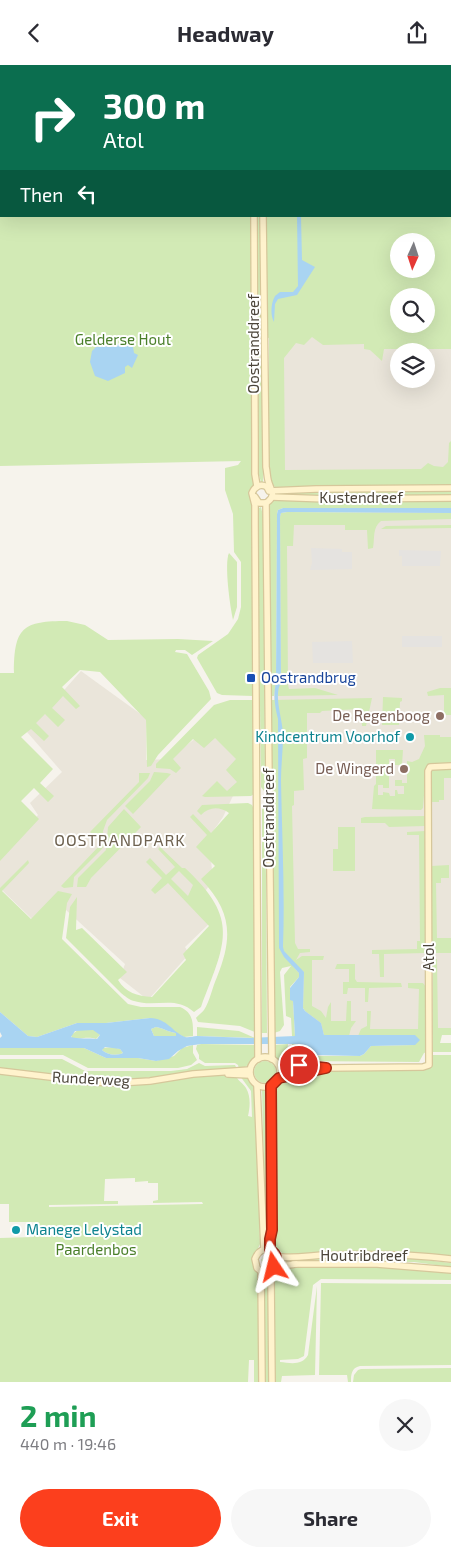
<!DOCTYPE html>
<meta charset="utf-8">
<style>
body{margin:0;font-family:"Exo 2",sans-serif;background:#f7f7f7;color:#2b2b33;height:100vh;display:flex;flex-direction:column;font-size:19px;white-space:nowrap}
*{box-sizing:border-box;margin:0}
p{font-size:16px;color:#7c7c81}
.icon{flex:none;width:28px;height:28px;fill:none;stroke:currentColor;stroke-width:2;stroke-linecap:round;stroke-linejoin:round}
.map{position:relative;height:1317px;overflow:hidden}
.details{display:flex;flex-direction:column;background:#fff;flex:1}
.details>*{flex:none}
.banner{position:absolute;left:0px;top:0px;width:451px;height:152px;box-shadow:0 5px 20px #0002;background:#0b6e4f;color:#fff;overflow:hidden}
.needle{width:32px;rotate:183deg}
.fabs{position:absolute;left:390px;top:168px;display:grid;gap:10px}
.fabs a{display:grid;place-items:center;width:45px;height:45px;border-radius:50%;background:#fff;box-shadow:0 5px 20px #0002;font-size:25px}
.pin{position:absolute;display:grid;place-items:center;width:42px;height:42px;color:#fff;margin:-21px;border:2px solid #fff;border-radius:50%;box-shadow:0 1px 5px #0007}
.me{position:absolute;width:55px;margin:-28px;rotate:350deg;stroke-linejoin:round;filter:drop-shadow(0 0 4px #0008)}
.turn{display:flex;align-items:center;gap:18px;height:105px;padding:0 20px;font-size:22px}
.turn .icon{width:65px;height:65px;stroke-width:2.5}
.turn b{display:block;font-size:35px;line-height:42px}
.then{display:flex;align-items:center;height:48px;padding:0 20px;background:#0003;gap:10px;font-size:19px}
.round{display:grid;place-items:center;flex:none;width:52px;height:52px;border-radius:26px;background:#f7f7f7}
.headline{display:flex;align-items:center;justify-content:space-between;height:85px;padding:0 20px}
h1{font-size:30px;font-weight:700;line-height:38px;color:#1e9e55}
.cta{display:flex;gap:10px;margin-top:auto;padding:10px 20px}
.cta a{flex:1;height:58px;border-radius:30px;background:#fc3f1d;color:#fff;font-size:20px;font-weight:700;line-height:58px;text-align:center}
.cta a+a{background:#f7f7f7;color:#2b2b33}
header{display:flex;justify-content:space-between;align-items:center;height:65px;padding:0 20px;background:#fff;font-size:22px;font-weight:700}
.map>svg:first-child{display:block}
</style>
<header><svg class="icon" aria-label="back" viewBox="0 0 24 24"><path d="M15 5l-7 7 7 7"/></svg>Headway<svg class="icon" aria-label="share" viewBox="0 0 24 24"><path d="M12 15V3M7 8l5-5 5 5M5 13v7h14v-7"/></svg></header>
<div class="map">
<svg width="451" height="1317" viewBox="0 0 451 1317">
<rect width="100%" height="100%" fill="#f6f3ec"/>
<g fill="#eae5da" fill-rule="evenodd">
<path d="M321 271 451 278V414L281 409 280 274ZM399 286H426V314H399Z"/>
<polygon points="451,445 451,970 326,971 305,946 295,897 274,643 274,622 276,618 277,586 276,450"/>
<polygon points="81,606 146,653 146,695 169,694 206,665 247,701 223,752 203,780 211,795 213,815 199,835 212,856 185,882 189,889 148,935 120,913 125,899 54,834 34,856 0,823 0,795 38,750 30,738 62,707 27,667"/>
</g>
<g fill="#d2eab5" fill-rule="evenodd">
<path d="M0 0H451V284H384L382 296 370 285 364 284V279L323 280 312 272 304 280 296 278 284 293 285 405 421 404 428 398 434 401 443 402 448 397 449 378 451 376V421L275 422 271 418 269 409V273L251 271 252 403 255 416 253 439V631L222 630 217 628 197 593 198 590 228 569 238 554 241 542V497L234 487 233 449 225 425V403L238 400 241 396 0 401ZM1 1H450V151H1ZM399 176H426V204H399ZM399 231H426V259H399Z"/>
<path d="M259 286C266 329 264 374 263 417H261L257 403V319Z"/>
<polygon points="316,426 451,427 451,431 316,432 275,429"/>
<polygon points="275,434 336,437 451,436 451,443 283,443 278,445 277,449 276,618 274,631 271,631 268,441"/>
<polygon points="261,442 264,456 265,725 264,726 261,722 258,470 259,443"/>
<path d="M287 447 451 448V454L381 456C372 463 375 473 373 483L368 484 367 465H345V460H294L293 481H287L288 620 289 624 315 623 338 630 278 631V622L281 618 280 452 281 448Z"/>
<polygon points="451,460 451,463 381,464 386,461"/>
<path d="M229 488 237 497V542L233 555C230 542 224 498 229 488Z"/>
<path d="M67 556 85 560 108 575 178 574 213 576 192 590 185 585H176L175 587 187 589 209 626 211 634 158 690 151 701 147 702 146 655 100 607 80 605 62 622 80 641 76 644 63 631 52 643 65 655 58 662 45 649 36 658 49 671 44 676 31 664 21 672 53 704 40 718 54 731 48 737 34 723 21 736 39 754 0 796V608H14C14 562 23 556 67 556Z"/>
<polygon points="440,623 451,623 451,650 444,650 444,630 428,631 427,627"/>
<polygon points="383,632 402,633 402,636 400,637 399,660 382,660"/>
<polygon points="372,633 366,661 362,661 361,644 322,646 320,648 307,648 307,693 303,694 304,725 294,726 294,740 292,741 295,878 298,884 310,884 310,887 300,888 296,895 302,891 324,891 323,895 312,895 312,941 321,946 326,953 328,942 331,937 331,956 346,956 347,936 351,936 351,956 356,956 351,963 349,971 324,970 321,958 305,946 303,943 304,907 292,900 299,908 299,912 290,922 293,936 295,971 292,971 291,953 286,951 284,910 291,901 282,903 280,907 284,960 280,966 274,968 271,635"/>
<polygon points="230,635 253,635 254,729 251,731 205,732 202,731 217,716 227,726 237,717 226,705 236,694 215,673 204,683 193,674 173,694 181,703 176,708 170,704 156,703 156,699 214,640"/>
<polygon points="424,670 440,670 440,672 451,672 451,698 433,698 426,704 423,743 421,745 372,744 374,721 376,719 376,685 403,685 402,700 395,700 395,694 389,694 389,723 383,723 383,720 378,720 378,730 383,730 383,727 389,728 390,731 395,731 395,725 397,725 398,729 404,729 404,721 395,721 395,715 402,715 402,718 407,718 407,696 412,697 419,694 425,681"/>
<polygon points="434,704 451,704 451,713 444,713 444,735 439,735 439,737 431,737 431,707"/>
<polygon points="154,707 167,708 171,709 133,749 125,741 150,716"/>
<polygon points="139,708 150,708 148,713 107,755 103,766 104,776 98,774 90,767 139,717"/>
<path d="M248 738 252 740 254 744 257 968 240 961 198 957 196 953C198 950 202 948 204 945 210 936 212 923 217 912 233 872 232 847 201 814L215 801 196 782 207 770 190 752 193 749 211 768 229 748C219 741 209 742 201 750L197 746 202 740Z"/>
<polygon points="262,742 264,743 266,811 267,968 262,968"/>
<polygon points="124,744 141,762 91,813 86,822 77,822 78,813 106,785 108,762"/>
<polygon points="425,751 425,761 389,762 385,758 361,758 361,753 365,752"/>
<polygon points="338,762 355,762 355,806 333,806 333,784 338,784"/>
<polygon points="425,766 426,888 384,889 384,912 380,912 379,889 372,889 372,885 417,884 417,876 420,876 419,770 407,770 407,767"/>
<polygon points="102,778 104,781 101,785 74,812 73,822 64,823 61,821"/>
<path d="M160 782 182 803H185C241 855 225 878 201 942L194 947C175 930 156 943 134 936 129 935 125 931 121 928L66 873 70 842 77 832 76 865 82 863 127 907 118 915C126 928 137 931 152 932L186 895 183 889 209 861 168 818 155 829 151 825 162 813 146 797 150 793 166 810 175 802 158 784ZM179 806 193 820 188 831 171 814Z"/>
<path d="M28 795 29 798 2 826 31 854 58 826 72 829 67 838 62 874 128 939 141 942H180C194 948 193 959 193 971L184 972 150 953 106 958H77L37 972 28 971 0 947V823Z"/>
<polygon points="449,800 449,813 441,813 441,818 436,818 437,873 451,873 451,888 436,888 432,884 431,801"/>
<polygon points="435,894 437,894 438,963 451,963 451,970 442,970 440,978 451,978 451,987 433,987 433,895"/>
<polygon points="337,899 355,899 355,914 357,917 401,918 402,922 369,923 368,937 365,937 365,923 348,923 347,929 343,929 343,917 349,917 349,904 335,904"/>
<path d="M408 918H423L426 922 427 987 424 988 419 997 301 996C292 994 292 988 292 979 302 979 306 990 317 991H360L364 989 371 981 415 980V970L358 971 361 964 367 961V946H371L370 964H418L419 924 408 923Z"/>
<path d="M156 962C163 963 168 967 176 968V971H154L151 964Z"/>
<polygon points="197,962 239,966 255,973 197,971"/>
<path d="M78 965H96L100 970 96 974C87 971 80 975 72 973L71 970Z"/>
<path d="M201 979 257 980C256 992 252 1001 239 1004L238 1000 235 998H205L199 994V990L196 984 197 980Z"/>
<polygon points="288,979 287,991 282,997 274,992 274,980"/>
<polygon points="193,980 193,988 197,995 191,1000 178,1003 88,1003 63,990 0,990 0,983 77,982 84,983 106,993 138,993 156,996 174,991 182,983"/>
<path d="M113 982 120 984 123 988C117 991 107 990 102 985L103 983Z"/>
<path d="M433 990H451V1192L410 1187 286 1189C280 1188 275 1183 274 1177V1023L282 1018 285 1014 322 1006 427 1004 433 995Z"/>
<polygon points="0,994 62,994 85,1006 171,1006 187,1004 199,998 205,1001 235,1000 237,1004 113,1016 99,1015 0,1004"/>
<circle cx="265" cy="1007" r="11"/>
<path d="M0 1009 86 1018 213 1010 236 1011C238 1016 243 1018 246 1023 251 1031 250 1043 248 1051L252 1052 251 1026 240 1011 246 1012 256 1023 260 1179 255 1190 259 1209 260 1317H254V1295H249L248 1317H0V1173L34 1172V1157H9V1139H0ZM135 1113V1117L148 1116V1118H158V1135L153 1136V1138L202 1137 203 1139 49 1142V1140L118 1139V1136H104L105 1114Z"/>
<polygon points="262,1025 268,1025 268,1035 269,1138 268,1181 266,1181"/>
<polygon points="267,1187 271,1189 273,1197 269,1201 265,1202 261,1195"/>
<polygon points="331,1192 407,1193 451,1198 451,1202 414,1197 324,1198 283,1196 283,1194"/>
<path d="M283 1202 397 1203 451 1207V1215L321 1214 313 1220 304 1291 298 1294 280 1295V1297C290 1298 302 1301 308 1290L317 1221 315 1310 282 1311 281 1317H273L272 1213 278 1205Z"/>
<polygon points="263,1210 270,1211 270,1317 263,1317"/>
<path d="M321 1218 451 1219V1300L360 1301C351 1303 351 1310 351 1317H348L347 1310H319Z"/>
<polygon points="451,1303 451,1317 353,1317 354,1310 358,1305 361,1304"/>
</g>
<g fill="#e5e3e0">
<polygon points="311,483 342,484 342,487 352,487 352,504 310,505 312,498"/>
<polygon points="399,485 441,486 440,501 402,501 402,491 399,491"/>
<rect x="402" y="571" width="40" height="11"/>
<polygon points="352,576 353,598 313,598 312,577"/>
</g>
<g fill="#a9d4f2" fill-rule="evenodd">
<path d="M297 151H301L302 195 315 202 297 230 278 234 275 239 274 257C270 250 271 238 275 231L280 227H293L298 221Z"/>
<polygon points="128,273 132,275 134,288 138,290 132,303 128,300 125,302 125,308 108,316 95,311 90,297 92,286 96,282 117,280"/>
<path d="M283 443H451V448L287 447 281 448 280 452 281 618C273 630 283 655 283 670 283 686 281 701 281 716 282 772 285 827 283 882L284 886 304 907 303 943 305 946 321 958 324 970H415L420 975 415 980 371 981 364 989 360 991 311 990 296 979H201L187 981 178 986 169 994 156 996 138 993H106L84 983H0V973L2 971 0 967V947L28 971 37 972 77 958H106L150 953C168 954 171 966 185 972 189 973 193 971 197 971L250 973 295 971 293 936 290 935V923L299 912V908L284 892 279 883 278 654C275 642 273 631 276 618L277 449 278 445ZM156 962C163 963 168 967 176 968V971H154L151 964ZM93 965 100 970 97 974C90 973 76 974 71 972L75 966ZM105 982 120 984 123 988C117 991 107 990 102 985Z"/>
</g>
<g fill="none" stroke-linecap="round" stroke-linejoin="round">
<defs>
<g id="secondary">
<polyline points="257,1 258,0"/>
<polyline points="268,1 268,0"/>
<polyline points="254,151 255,376 255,409 257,421"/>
<path d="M255 432 259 438H266C278 430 270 425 268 415 267 411 267 406 266 402L263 151"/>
<polyline points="272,432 327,434 451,433"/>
<polyline points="266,438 272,994"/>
<circle cx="265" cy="1007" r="15"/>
<path d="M258 994 255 458V440L252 428C255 421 261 418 267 422L269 426 316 424 451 423"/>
<polyline points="278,999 326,1003 423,1002 429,1000 428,706 430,702 451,701"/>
<polyline points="0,1006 92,1017 118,1018 150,1016 193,1009 250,1005"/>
<polyline points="228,1009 250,1010"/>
<polyline points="279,1013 319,1004"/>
<polyline points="257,1021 264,1184"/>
<polyline points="270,1185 271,1021"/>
<path d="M276 1191C292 1195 310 1190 327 1190 368 1189 410 1189 451 1194"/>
<polyline points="293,1199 377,1199 451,1205"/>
<polyline points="261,1207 262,1317"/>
<path d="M272 1317 271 1215C271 1211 271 1208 271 1204 278 1199 278 1192 272 1186 264 1182 258 1186 255 1194L257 1203C266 1212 271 1206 279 1202 284 1199 290 1201 296 1199"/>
</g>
</defs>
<use href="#secondary" stroke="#d6c79b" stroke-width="8"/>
<use href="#secondary" stroke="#fff3cd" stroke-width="5.5"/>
</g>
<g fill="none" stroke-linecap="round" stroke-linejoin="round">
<defs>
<path id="route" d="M274 1202C278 1196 277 1189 270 1185V1174L272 1165 271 1021 279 1013 326 1003 299 1000"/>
</defs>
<use href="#route" stroke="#a42913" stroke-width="12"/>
<use href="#route" stroke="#fc3f1d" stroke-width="9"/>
</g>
<rect fill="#1a4fb4" stroke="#fff" stroke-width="2" x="246" y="608" width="10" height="10" rx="2.5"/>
<g fill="#8d6e63" stroke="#fff" stroke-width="2">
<circle cx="440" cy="651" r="5"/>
<circle cx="404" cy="704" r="5"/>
</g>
<g fill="#0f9aa8" stroke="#fff" stroke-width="2">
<circle cx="410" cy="672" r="5"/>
<circle cx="16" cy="1165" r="5"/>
</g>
<g text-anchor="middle" stroke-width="4" stroke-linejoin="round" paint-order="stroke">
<g font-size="15" fill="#4a7f2a" stroke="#fff">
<text x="123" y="280">Gelderse Hout</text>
<text x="96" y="1190">Paardenbos</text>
</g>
<g font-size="15" fill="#4b4439" stroke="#fff">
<text transform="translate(254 279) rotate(-90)" y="5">Oostranddreef</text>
<text x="361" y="438">Kustendreef</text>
<text transform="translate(269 753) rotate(-90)" y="5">Oostranddreef</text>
<text transform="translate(429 892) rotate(-90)" y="5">Atol</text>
<text transform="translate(91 1014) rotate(3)" y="5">Runderweg</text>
<text x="364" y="1196">Houtribdreef</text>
</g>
<g font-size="15" fill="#164399" stroke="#fff" text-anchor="start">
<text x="261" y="618">Oostrandbrug</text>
</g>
<g font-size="15" fill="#785e54" stroke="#fff" text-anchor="end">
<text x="430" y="656">De Regenboog</text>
<text x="394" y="709">De Wingerd</text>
</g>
<g font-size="15" fill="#0d838f" stroke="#fff" text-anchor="end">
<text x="400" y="677">Kindcentrum Voorhof</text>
<text x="26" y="1170" text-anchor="start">Manege Lelystad</text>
</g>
<g font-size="16" letter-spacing="1" fill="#6e6250" stroke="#fff">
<text x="120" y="781">OOSTRANDPARK</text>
</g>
</g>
</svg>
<div class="fabs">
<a><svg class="needle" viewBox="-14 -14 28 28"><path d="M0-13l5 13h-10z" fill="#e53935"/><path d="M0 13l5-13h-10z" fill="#7c7c81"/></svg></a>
<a><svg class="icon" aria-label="search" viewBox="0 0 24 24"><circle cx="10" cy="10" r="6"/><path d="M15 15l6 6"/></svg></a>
<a><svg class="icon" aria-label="layers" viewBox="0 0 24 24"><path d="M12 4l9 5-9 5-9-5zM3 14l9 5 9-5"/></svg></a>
</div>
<div class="pin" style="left:299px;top:1000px;background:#d93025"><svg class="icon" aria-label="arrive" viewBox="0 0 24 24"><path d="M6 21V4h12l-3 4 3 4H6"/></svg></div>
<svg class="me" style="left:274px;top:1202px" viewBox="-20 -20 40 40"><path d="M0-17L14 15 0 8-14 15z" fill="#fc3f1d" stroke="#fff" stroke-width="4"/></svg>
<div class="banner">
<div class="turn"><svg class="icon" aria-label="right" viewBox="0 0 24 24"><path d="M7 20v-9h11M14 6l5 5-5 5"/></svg><div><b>300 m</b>Atol</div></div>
<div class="then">Then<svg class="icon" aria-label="left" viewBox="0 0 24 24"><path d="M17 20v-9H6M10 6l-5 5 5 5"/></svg></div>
</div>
</div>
<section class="details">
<div class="headline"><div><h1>2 min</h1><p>440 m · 19:46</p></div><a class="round"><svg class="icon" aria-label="close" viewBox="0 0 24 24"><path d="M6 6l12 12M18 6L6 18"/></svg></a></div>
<div class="cta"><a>Exit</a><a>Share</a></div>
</section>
